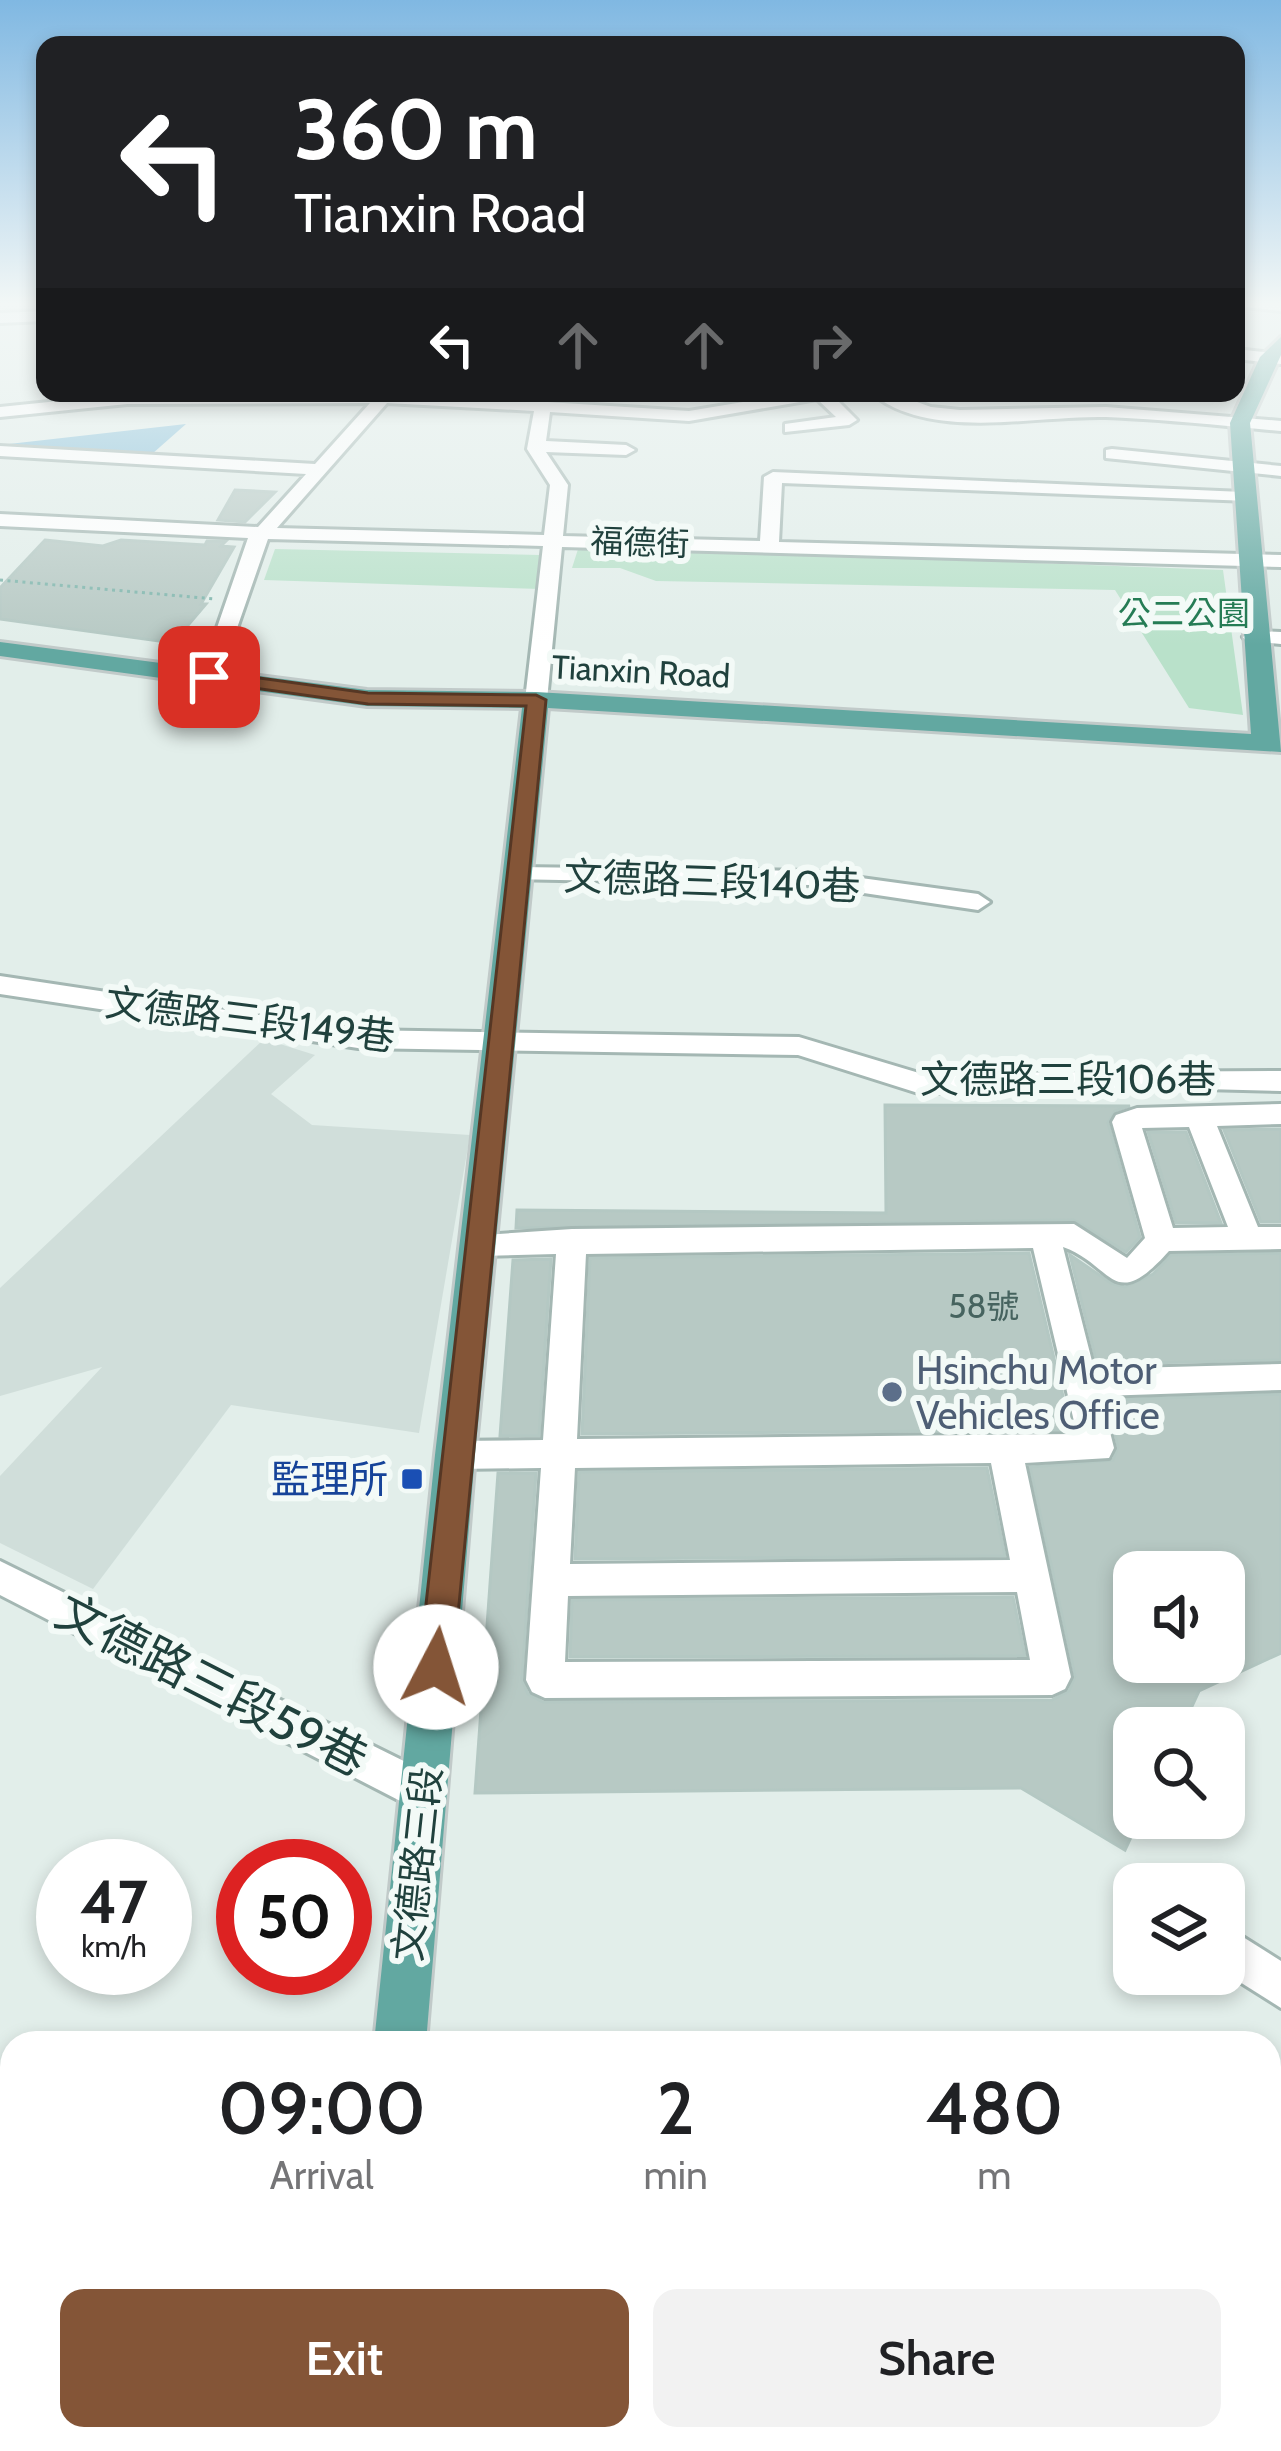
<!DOCTYPE html>
<meta charset="utf-8">
<style>
body{margin:0;font-family:Cabin,"Noto Sans TC",sans-serif;background:#f2f2f2;color:#202124;height:100vh;display:flex;flex-direction:column;font-size:45px;white-space:nowrap}
*{box-sizing:border-box;margin:0}
p{font-size:39px;color:#757577}
.icon{flex:none;width:66px;height:66px;fill:none;stroke:currentColor;stroke-width:2;stroke-linecap:round;stroke-linejoin:round}
.map{position:relative;flex:1;overflow:hidden}
.side{position:absolute;left:0px;top:2031px;width:1281px;height:420px;display:flex;flex-direction:column;background:#fff;border-radius:36px 36px 0 0;box-shadow:0 6px 18px #0003}
.side>*{flex:none}
.top-card{position:absolute;left:36px;top:36px;width:1209px;height:366px;border-radius:24px;box-shadow:0 6px 18px #0003;background:#202124;color:#fff;overflow:hidden}
.buttons{position:absolute;left:1113px;top:1551px;display:grid;gap:24px}
.buttons a{display:grid;place-items:center;width:132px;height:132px;border-radius:24px;background:#fff;box-shadow:0 6px 18px #0003;font-size:60px}
.speed{position:absolute;left:36px;top:1839px;display:flex;gap:24px;font-size:60px;font-weight:700;text-align:center}
.speed>*{display:grid;place-content:center;width:156px;height:156px;border-radius:50%;background:#fff;box-shadow:0 6px 18px #0003;line-height:1}
.speed small{font-size:30px;font-weight:400}
.speed .limit{border:18px solid #d22;background:#fff;color:#111}
.pin{position:absolute;display:grid;place-items:center;width:102px;height:102px;color:#fff;margin:-51px;border-radius:24px;box-shadow:0 6px 18px #0006}
.me{position:absolute;width:132px;margin:-66px;rotate:5deg;stroke-linejoin:round;filter:drop-shadow(0 0 9px #0008)}
.turn{display:flex;align-items:center;gap:42px;height:252px;padding:0 60px;font-size:54px}
.turn .icon{width:156px;height:156px;stroke-width:2.5}
.turn b{display:block;font-size:84px;line-height:102px}
.lanes{display:flex;align-items:center;height:114px;padding:0 60px;background:#0003;justify-content:center;gap:60px;direction:ltr}
.lanes .off{opacity:.35}
.eta{display:flex;justify-content:space-evenly;align-items:center;height:204px;text-align:center}
.eta b{font-size:72px;font-weight:600;line-height:84px}
.button{display:flex;gap:24px;margin-top:auto;padding:24px 60px}
.button a{flex:1;height:138px;border-radius:24px;background:#845537;color:#fff;font-size:48px;font-weight:600;line-height:138px;text-align:center}
.button a+a{background:#f2f2f2;color:#202124}
.map>svg:first-child{display:block}
</style>
<div class="map">
<svg width="1281" height="2451" viewBox="0 0 1281 2451">
<rect width="100%" height="100%" fill="#e2eeea"/>
<polygon fill="#d0deda" points="264,1039 315,1055 271,1094 312,1125 470,1135 419,1433 231,1405 93,1589 0,1543 0,1476 102,1367 0,1396 0,1288"/>
<g fill="#b9e1ca">
<polygon points="579,546 1223,570 1243,715 1189,708 1115,590 656,581 620,568 572,568"/>
<polygon points="275,549 540,555 540,589 264,580"/>
</g>
<polygon fill="#84bed8" points="186,424 152,454 0,445"/>
<g fill="#b7c9c4" stroke="#b4c8c3" stroke-width="3" fill-rule="evenodd">
<polygon points="235,490 275,492 245,522 218,520"/>
<polygon points="45,540 103,546 121,540 205,545 207,541 226,541 221,546 234,547 201,604 206,604 173,643 0,619 0,588"/>
<polygon points="885,1105 1130,1106 1115,1111 1108,1123 1140,1237 1126,1252 1074,1220 516,1228 517,1210 886,1213"/>
<polygon points="1281,1129 1281,1222 1261,1222 1224,1130"/>
<polygon points="1148,1132 1186,1132 1221,1223 1176,1223"/>
<polygon points="1029,1253 1071,1430 582,1434 590,1258"/>
<polygon points="1281,1253 1281,1360 1097,1364 1070,1255 1111,1283 1125,1287 1153,1274 1171,1255"/>
<polygon points="551,1259 539,1436 500,1436 513,1260"/>
<path d="M1281 1394V1653L1199 1691 1182 1728H1134V1818H1140L1125 1850 1021 1788 475 1793 498 1473H536L522 1680 528 1694 543 1702 1052 1700 1069 1691 1075 1676 1030 1467 1113 1460 1118 1447 1107 1400ZM1134 1572H1224V1662H1134Z"/>
<polygon points="987,1468 1005,1556 575,1559 579,1472"/>
<polygon points="1013,1597 1025,1656 570,1657 572,1600"/>
</g>
<g fill="none" stroke-linecap="round" stroke-linejoin="round">
<defs>
<g id="minor">
<polygon points="1236,301 1281,303 1281,311 1236,306"/>
<polygon points="45,311 45,321 0,323 0,313"/>
<polygon points="1236,349 1281,354 1281,364 1236,359"/>
<path d="M407 393 689 411 798 393H835L833 396 857 420 849 425 785 432V424L836 417 817 399 689 421 550 412 546 441 626 445 635 450 626 455 546 452 568 485 563 536 760 541 764 477 773 472 1243 492 1249 493V501L782 483 779 542 1281 555V567L562 547 547 700 536 706 525 700 543 546 268 539 220 677 210 683 200 677 248 538 0 526V514L258 527 306 474 0 456V446L315 464 370 403 127 404 0 417V407L127 394ZM387 403 534 411 527 449 550 485 544 535 277 528Z"/>
<path d="M871 393H892L931 407 960 410 1106 407 1281 421V431C1223 426 1164 419 1106 417 1034 415 931 442 871 393Z"/>
<polygon points="1112,449 1281,466 1281,476 1106,458 1106,450"/>
<polygon points="1253,631 1281,632 1281,644 1246,641 1243,637"/>
<polygon points="518,867 810,871 978,894 990,902 978,910 810,885 509,879 509,869"/>
<polygon points="0,976 358,1030 799,1037 919,1073 1281,1071 1281,1091 1165,1088 918,1093 798,1055 358,1048 0,994"/>
<path d="M1281 1104V1124L1217 1126 1258 1227H1281V1249L1169 1251C1112 1315 1114 1265 1063 1247L1094 1369 1281 1364V1390L1101 1396 1114 1448 1109 1458 1025 1463 1071 1677 1065 1689 1052 1695 545 1698 532 1692 526 1680 541 1468 455 1469 443 1465 438 1455 443 1445 455 1441 543 1440 556 1254 480 1256 469 1252 465 1244 469 1236 572 1229 1074 1224 1127 1258 1145 1238 1112 1122 1116 1115 1137 1108ZM1189 1127 1228 1227 1173 1228 1142 1128ZM1033 1248 1077 1434 577 1439 586 1254ZM991 1463 1010 1560 570 1564 575 1468ZM1017 1592 1030 1660 565 1662 568 1596Z"/>
<polygon points="0,1561 438,1778 444,1792 438,1806 424,1811 410,1806 0,1595"/>
<polygon points="1224,1925 1281,1961 1281,2008 1224,1972"/>
<polygon points="421,2439 471,2439 473,2451 423,2451"/>
</g>
<g id="major">
<polygon points="1281,337 1281,355 1250,423 1281,752 548,708 475,1455 426,2043 374,2043 435,1455 522,708 367,706 0,656 0,642 367,690 536,692 1251,734 1230,423 1260,357"/>
<polygon points="337,2439 397,2439 396,2451 336,2451"/>
</g>
</defs>
<use href="#minor" stroke="#a4b7b3" stroke-width="6"/>
<use href="#major" stroke="#c1cac9" stroke-width="6"/>
<polyline stroke="#7fb5ac" stroke-width="3" stroke-dasharray="3 4.5" stroke-linecap="butt" points="0,580 215,599"/>
<use href="#minor" fill="#fff" fill-rule="evenodd"/>
<use href="#major" fill="#62a8a1" fill-rule="evenodd"/>
</g>
<linearGradient id="sky" x2="0" y2="1"><stop stop-color="#80b8e2"/><stop offset="0.47" stop-color="#f2f7f6"/><stop offset="1" stop-color="#f2f7f6" stop-opacity="0"/></linearGradient>
<rect width="1281" height="645" fill="url(#sky)"/>
<polygon fill="#845537" stroke="#563724" stroke-width="3" points="209,671 368,693 536,695 546,700 453,1667 448,1678 436,1683 424,1678 419,1667 526,706 368,704 203,681 203,673"/>
<circle fill="#5c6f8a" stroke="#f3faf7" stroke-width="4.5" cx="892" cy="1392" r="12"/>
<rect fill="#1a4fb4" stroke="#f3faf7" stroke-width="4.5" x="400" y="1467" width="24" height="24" rx="6"/>
<g text-anchor="middle" stroke-width="12" stroke-linejoin="round" paint-order="stroke">
<g font-size="33" fill="#20413d" stroke="#f3faf7">
<text transform="translate(640 542) rotate(2)" y="12">福德街</text>
<text transform="translate(641 671) rotate(3)" y="12">Tianxin Road</text>
</g>
<g font-size="33" fill="#267c55" stroke="#f3faf7">
<text x="1184" y="625">公二公園</text>
</g>
<g font-size="33" fill="#46635f">
<text x="984" y="1318">58號</text>
</g>
<g font-size="39" fill="#20413d" stroke="#f3faf7">
<text transform="translate(712 881) rotate(2)" y="14">文德路三段140巷</text>
<text transform="translate(250 1019) rotate(7)" y="14">文德路三段149巷</text>
<text x="1068" y="1093">文德路三段106巷</text>
<text transform="translate(417 1864) rotate(-84)" y="14">文德路三段</text>
</g>
<g font-size="39" fill="#4e5e75" stroke="#f3faf7" text-anchor="start">
<text x="916" y="1384">Hsinchu Motor<tspan x="916" dy="45">Vehicles Office</tspan></text>
</g>
<g font-size="39" fill="#164399" stroke="#f3faf7" text-anchor="end">
<text x="388" y="1493">監理所</text>
</g>
<g font-size="48" fill="#20413d" stroke="#f3faf7">
<text transform="translate(212 1685) rotate(27)" y="17">文德路三段59巷</text>
</g>
</g>
</svg>
<div class="buttons">
<a><svg class="icon" aria-label="sound" viewBox="0 0 24 24"><path d="M4 9h4l5-4v14l-5-4H4zM17 9q2 3 0 6"/></svg></a>
<a><svg class="icon" aria-label="search" viewBox="0 0 24 24"><circle cx="10" cy="10" r="6"/><path d="M15 15l6 6"/></svg></a>
<a><svg class="icon" aria-label="layers" viewBox="0 0 24 24"><path d="M12 4l9 5-9 5-9-5zM3 14l9 5 9-5"/></svg></a>
</div>
<div class="speed"><div>47<small>km/h</small></div><div class="limit">50</div></div>
<div class="pin" style="left:209px;top:677px;background:#d93025"><svg class="icon" aria-label="arrive" viewBox="0 0 24 24"><path d="M6 21V4h12l-3 4 3 4H6"/></svg></div>
<svg class="me" style="left:436px;top:1667px" viewBox="-20 -20 40 40"><circle r="19" fill="#fff"/><path d="M0-13L10 11 0 6-10 11z" fill="#845537"/></svg>
<div class="top-card">
<div class="turn"><svg class="icon" aria-label="left" viewBox="0 0 24 24"><path d="M17 20v-9H6M10 6l-5 5 5 5"/></svg><div><b>360 m</b>Tianxin Road</div></div>
<div class="lanes"><svg class="icon" aria-label="left" viewBox="0 0 24 24"><path d="M17 20v-9H6M10 6l-5 5 5 5"/></svg><svg class="icon off" aria-label="ahead" viewBox="0 0 24 24"><path d="M12 20V5M6 11l6-6 6 6"/></svg><svg class="icon off" aria-label="ahead" viewBox="0 0 24 24"><path d="M12 20V5M6 11l6-6 6 6"/></svg><svg class="icon off" aria-label="right" viewBox="0 0 24 24"><path d="M7 20v-9h11M14 6l5 5-5 5"/></svg></div>
</div>
<section class="side">
<div class="eta">
<div><b>09:00</b><p>Arrival</p></div>
<div><b>2</b><p>min</p></div>
<div><b>480</b><p>m</p></div>
</div>
<div class="button"><a>Exit</a><a>Share</a></div>
</section>
</div>
